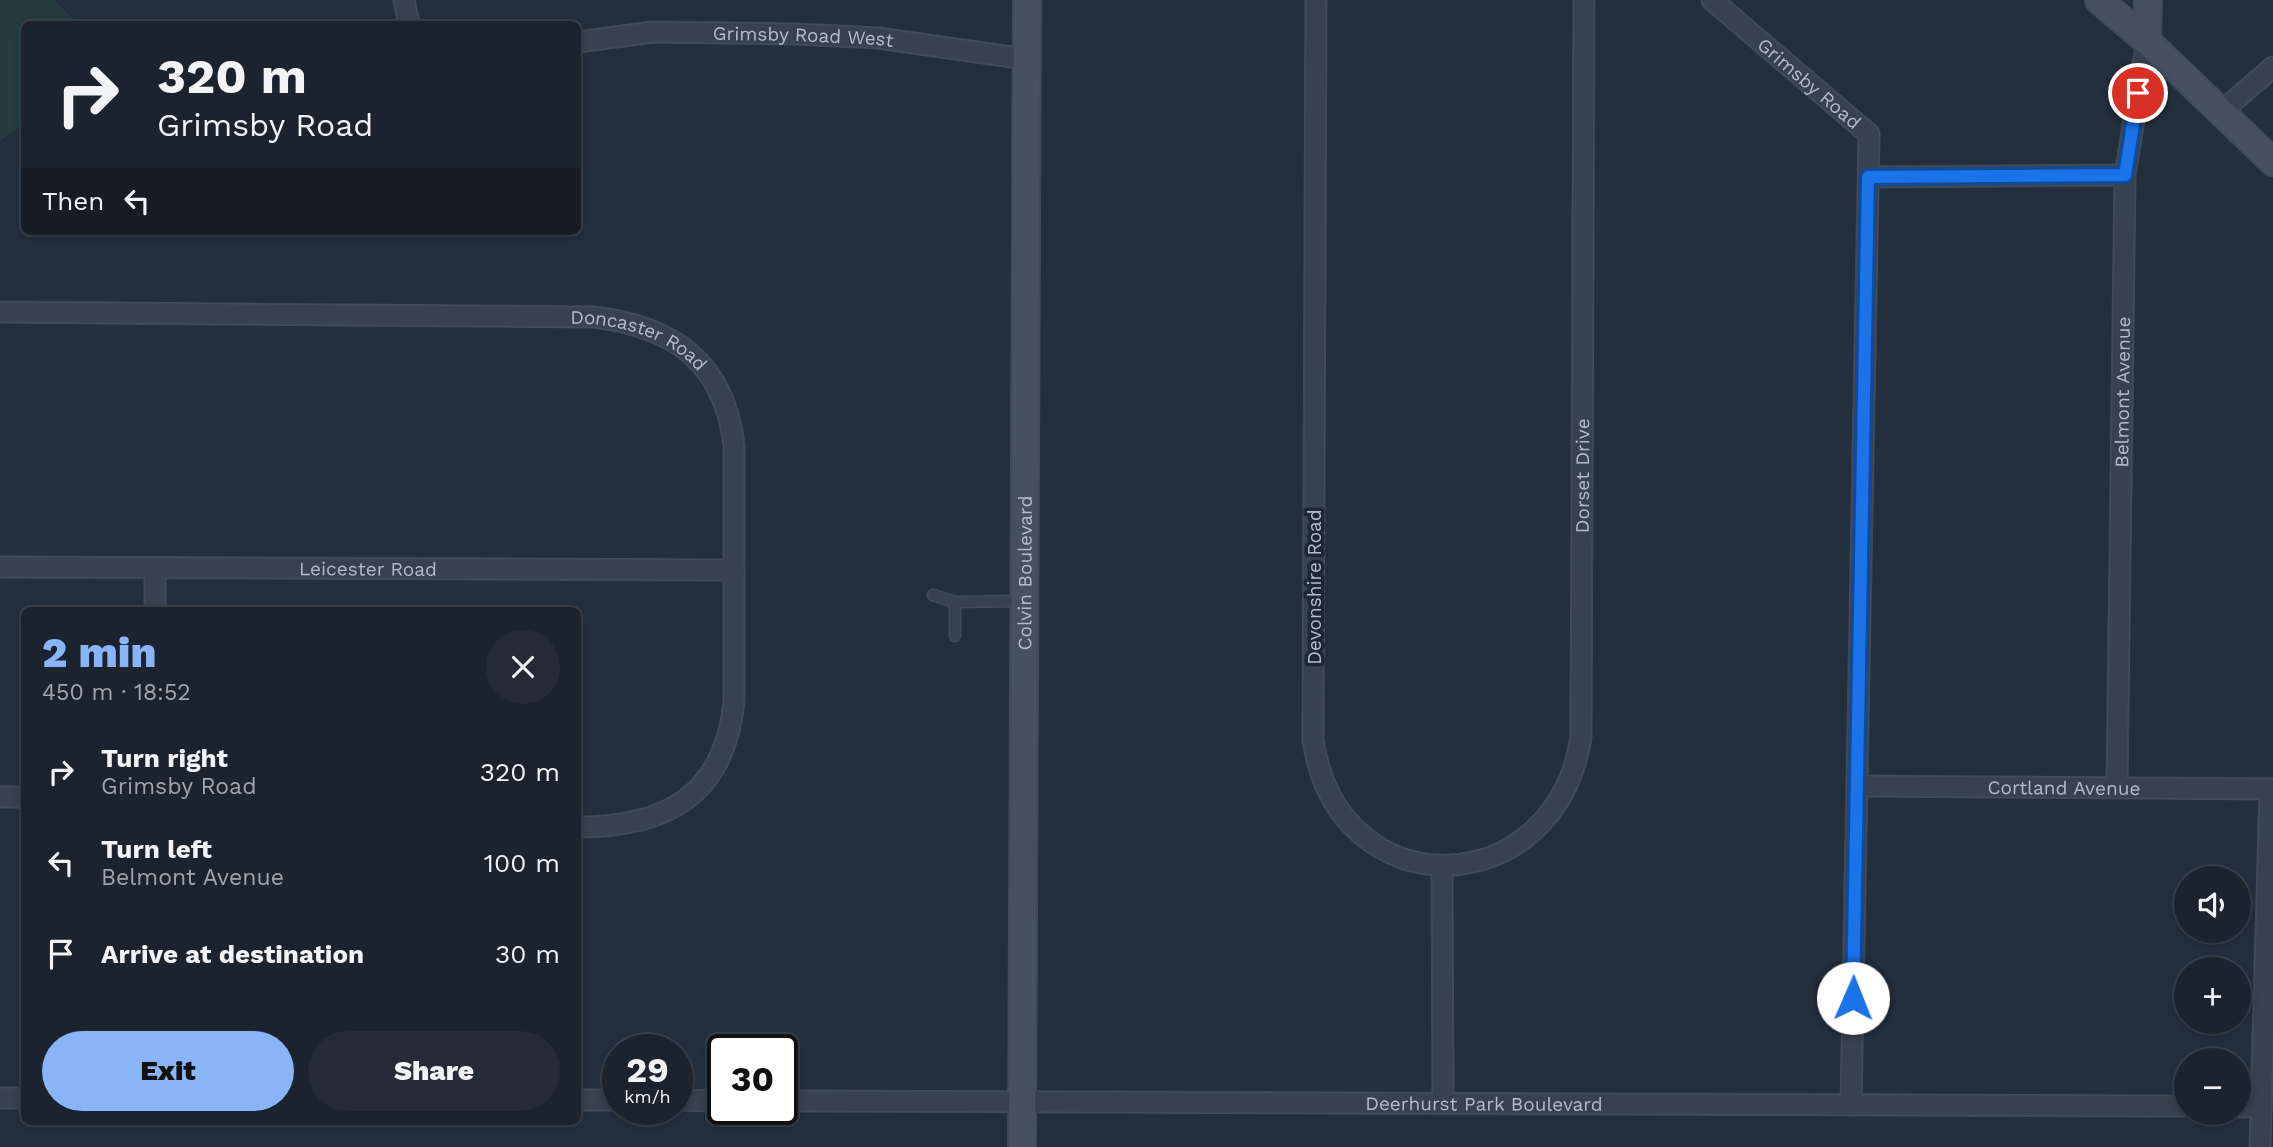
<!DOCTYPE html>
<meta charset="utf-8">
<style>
body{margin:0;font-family:"Work Sans",sans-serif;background:#242b36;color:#f1f3f6;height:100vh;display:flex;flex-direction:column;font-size:26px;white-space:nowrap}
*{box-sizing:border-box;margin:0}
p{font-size:23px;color:#a0a4aa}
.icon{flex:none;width:38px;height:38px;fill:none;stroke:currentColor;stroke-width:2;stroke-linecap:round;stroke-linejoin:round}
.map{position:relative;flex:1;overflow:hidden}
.panel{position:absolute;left:21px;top:607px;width:560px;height:518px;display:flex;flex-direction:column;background:#1b232e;border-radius:10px;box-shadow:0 4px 10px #0003,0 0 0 2px #39404a}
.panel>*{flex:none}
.top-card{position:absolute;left:21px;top:21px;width:560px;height:214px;border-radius:10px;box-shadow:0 4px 10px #0003,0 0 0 2px #39404a;background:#1b232e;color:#f1f3f6;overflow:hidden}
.buttons{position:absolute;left:2174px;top:866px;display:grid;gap:14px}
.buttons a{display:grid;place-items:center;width:77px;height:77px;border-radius:50%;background:#1b232e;box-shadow:0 4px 10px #0003,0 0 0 2px #39404a;font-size:35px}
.speed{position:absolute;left:602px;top:1034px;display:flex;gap:14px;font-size:35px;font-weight:700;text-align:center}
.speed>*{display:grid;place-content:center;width:91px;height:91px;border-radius:50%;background:#1b232e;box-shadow:0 4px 10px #0003,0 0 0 2px #39404a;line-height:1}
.speed small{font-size:18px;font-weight:400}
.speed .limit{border:4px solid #111;border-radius:10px;background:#fff;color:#111}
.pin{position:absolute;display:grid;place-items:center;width:60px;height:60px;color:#fff;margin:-30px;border:4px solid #fff;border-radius:50%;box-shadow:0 2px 7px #0007}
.me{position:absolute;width:77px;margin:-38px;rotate:1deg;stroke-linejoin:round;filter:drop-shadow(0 0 5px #0008)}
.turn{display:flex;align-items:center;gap:24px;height:147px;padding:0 21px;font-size:32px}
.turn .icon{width:91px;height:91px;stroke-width:2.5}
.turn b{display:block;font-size:49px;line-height:60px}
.then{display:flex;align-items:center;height:66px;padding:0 21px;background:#0003;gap:14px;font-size:26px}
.round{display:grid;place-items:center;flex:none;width:74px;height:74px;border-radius:37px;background:#242b36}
.headline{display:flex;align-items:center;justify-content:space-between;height:119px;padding:0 21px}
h1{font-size:42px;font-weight:800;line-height:52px;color:#8ab4f8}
.button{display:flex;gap:14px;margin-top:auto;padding:14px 21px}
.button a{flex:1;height:80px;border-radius:42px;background:#8ab4f8;color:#111;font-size:28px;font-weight:800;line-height:80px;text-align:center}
.button a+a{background:#242b36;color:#f1f3f6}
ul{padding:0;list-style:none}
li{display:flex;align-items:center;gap:21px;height:91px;padding:0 21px}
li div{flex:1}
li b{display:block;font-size:26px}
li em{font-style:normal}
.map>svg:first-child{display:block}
</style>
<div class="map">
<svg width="2273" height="1147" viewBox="0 0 2273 1147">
<rect width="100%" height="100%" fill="#242f3e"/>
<polygon fill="#263c3f" points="0,0 54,0 78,24 24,24 24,124 0,141"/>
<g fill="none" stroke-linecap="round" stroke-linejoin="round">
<defs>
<g id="lane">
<polyline points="933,595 955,602"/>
<polyline points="955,636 955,602 1021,601"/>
</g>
<g id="street">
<polyline points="404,0 409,24"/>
<path id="s1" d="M1316 0 1313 740C1338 910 1555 905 1581 737L1584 0"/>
<path id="s2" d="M1712 0 1869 134 1851 1105"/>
<path id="s3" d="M578 42 653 32 796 34 878 38 1026 59"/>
<polyline points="2221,112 2273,67"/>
<polyline points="1869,177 2125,175"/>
<path id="s4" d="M0 312 593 317C673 326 724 362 734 445V702C724 796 666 827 578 827"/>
<path id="s5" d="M0 567 734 570"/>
<polyline points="155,611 155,568"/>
<path id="s6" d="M1858 786 2273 789"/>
<path id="s7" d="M2117 786 2125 175 2147 41"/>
<polyline points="0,797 23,797"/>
<polyline points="1442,866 1443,1103"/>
<polyline points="0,1098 24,1098"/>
<polyline points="578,1100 618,1100"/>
<polyline points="677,1100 723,1101"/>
<path id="s8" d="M782 1101 2186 1106"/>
<polyline points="2238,1107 2261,1107"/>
<polyline points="2260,1147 2270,789"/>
</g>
<g id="secondary">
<polyline points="2099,0 2147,41 2273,162"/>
<polyline points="2147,41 2148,0"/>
<path id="s9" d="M1022 1147 1027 0"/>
</g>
</defs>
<use href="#lane" stroke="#414a57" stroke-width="13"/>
<use href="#street" stroke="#414a57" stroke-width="23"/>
<use href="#secondary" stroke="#414a57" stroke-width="30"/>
<use href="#lane" stroke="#38414e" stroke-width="10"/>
<use href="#street" stroke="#38414e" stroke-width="19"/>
<use href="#secondary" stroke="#465061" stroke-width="26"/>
</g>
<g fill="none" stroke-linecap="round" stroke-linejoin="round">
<defs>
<polyline id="route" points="1853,998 1868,177 2125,175 2138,93"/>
</defs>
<use href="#route" stroke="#114b97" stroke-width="18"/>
<use href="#route" stroke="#1a73e8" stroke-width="12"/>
</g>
<g text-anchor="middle" stroke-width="7" stroke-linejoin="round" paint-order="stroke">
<g font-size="19" fill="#b4bcc9" stroke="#1d2633">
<text dy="7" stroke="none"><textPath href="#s3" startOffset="226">Grimsby Road West</textPath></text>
<text dy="7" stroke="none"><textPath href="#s2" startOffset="128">Grimsby Road</textPath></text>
<text dy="7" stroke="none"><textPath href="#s4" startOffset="644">Doncaster Road</textPath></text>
<text dy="7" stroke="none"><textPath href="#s7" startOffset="394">Belmont Avenue</textPath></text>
<text dy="7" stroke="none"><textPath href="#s1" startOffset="1405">Dorset Drive</textPath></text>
<text dy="7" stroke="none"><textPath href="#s5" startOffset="368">Leicester Road</textPath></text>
<text dy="7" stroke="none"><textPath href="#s9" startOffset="574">Colvin Boulevard</textPath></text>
<text transform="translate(1314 587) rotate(-90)" y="7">Devonshire Road</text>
<text dy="7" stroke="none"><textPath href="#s6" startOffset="206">Cortland Avenue</textPath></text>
<text dy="7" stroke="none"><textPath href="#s8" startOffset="702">Deerhurst Park Boulevard</textPath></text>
</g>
</g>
</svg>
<div class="buttons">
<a><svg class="icon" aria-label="sound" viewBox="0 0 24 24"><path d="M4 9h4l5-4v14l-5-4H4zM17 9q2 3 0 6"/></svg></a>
<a>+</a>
<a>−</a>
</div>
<div class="speed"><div>29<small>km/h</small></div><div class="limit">30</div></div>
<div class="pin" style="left:2138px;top:93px;background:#d93025"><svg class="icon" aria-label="arrive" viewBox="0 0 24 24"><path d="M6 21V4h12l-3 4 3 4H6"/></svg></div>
<svg class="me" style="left:1853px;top:998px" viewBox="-20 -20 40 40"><circle r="19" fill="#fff"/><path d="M0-13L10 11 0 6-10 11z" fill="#1a73e8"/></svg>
<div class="top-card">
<div class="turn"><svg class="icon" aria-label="right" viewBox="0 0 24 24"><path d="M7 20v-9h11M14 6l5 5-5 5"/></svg><div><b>320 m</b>Grimsby Road</div></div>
<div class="then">Then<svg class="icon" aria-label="left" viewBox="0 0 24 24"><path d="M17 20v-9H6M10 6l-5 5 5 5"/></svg></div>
</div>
<section class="panel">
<div class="headline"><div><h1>2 min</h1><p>450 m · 18:52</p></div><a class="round"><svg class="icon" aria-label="close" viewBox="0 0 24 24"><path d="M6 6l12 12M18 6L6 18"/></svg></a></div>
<ul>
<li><svg class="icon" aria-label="right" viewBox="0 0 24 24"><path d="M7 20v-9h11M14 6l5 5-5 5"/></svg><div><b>Turn right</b><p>Grimsby Road</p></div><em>320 m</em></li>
<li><svg class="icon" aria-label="left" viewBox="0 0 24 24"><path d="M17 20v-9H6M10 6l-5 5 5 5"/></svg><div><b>Turn left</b><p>Belmont Avenue</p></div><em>100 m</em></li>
<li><svg class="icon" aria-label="arrive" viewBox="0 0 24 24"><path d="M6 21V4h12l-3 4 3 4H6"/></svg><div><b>Arrive at destination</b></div><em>30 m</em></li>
</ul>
<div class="button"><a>Exit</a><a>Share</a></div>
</section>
</div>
